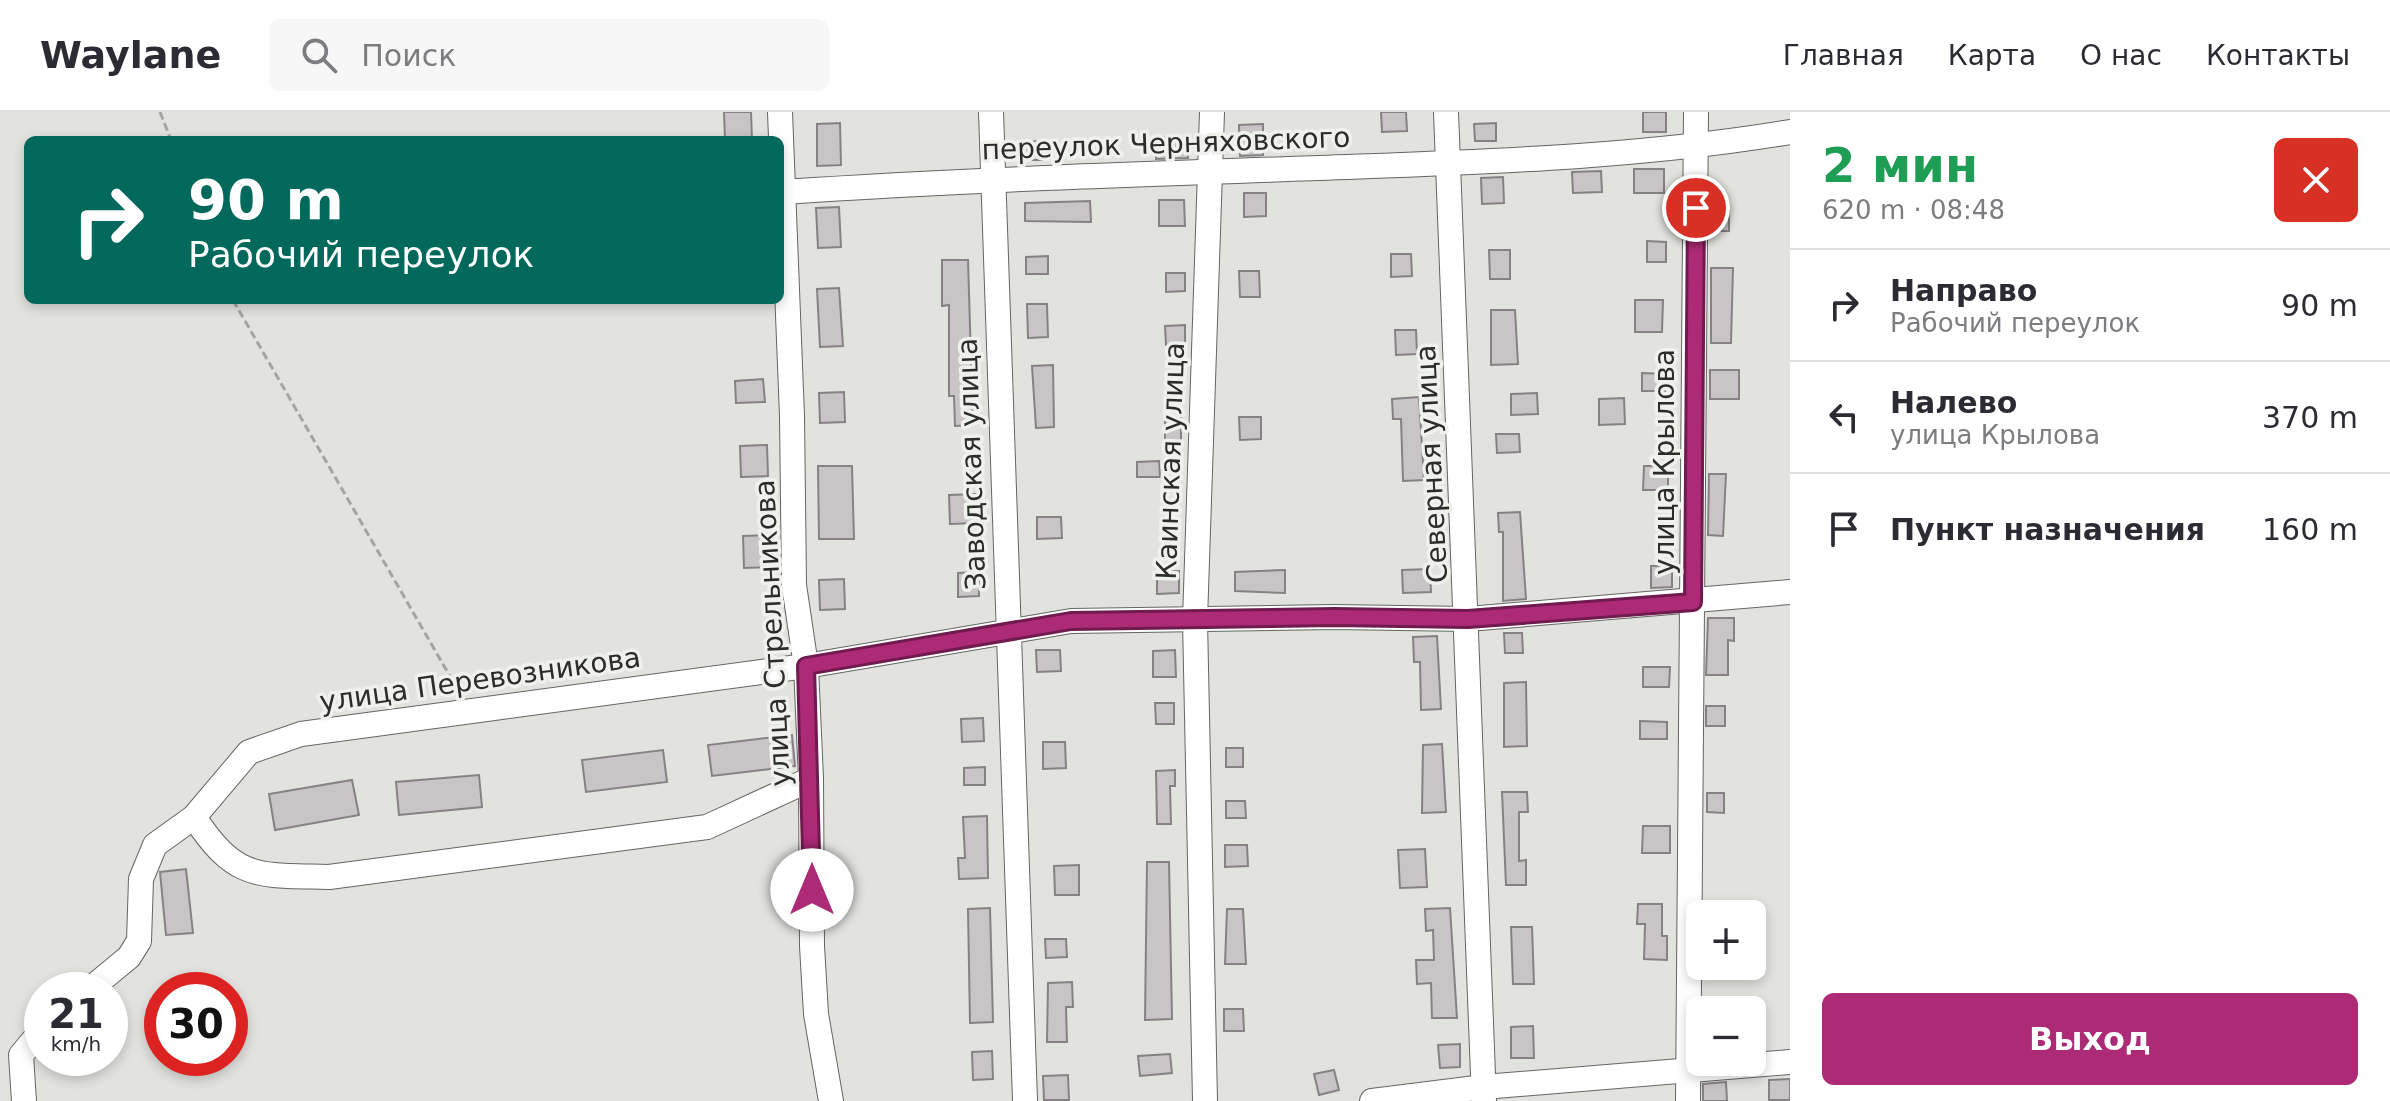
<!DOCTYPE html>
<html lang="ru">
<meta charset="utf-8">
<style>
body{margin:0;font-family:"DejaVu Sans",sans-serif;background:#f7f7f7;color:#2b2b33;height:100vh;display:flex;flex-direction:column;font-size:30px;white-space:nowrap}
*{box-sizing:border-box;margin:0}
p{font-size:26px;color:#7c7c81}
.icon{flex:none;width:44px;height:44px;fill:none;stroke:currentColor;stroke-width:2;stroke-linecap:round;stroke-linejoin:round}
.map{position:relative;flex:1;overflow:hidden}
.side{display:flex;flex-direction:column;background:#fff;width:600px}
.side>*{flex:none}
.hud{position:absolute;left:24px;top:24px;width:760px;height:168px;border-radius:12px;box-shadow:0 4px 12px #0003;background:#00695c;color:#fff;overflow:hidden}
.buttons{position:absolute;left:1686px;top:788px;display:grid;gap:16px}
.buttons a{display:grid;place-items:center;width:80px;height:80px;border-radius:12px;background:#fff;box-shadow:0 4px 12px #0003;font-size:40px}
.speed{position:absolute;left:24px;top:860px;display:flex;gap:16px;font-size:40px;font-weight:700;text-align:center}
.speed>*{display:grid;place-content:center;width:104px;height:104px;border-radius:50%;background:#fff;box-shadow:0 4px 12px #0003;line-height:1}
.speed small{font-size:20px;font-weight:400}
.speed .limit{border:12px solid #d22;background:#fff;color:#111}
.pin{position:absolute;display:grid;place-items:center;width:68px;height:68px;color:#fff;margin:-34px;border:4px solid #fff;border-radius:50%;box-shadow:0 2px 8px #0007}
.me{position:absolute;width:88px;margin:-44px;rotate:0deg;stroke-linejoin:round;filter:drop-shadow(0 0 6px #0008)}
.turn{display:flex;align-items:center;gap:28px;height:168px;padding:0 32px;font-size:36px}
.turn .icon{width:104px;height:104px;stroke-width:2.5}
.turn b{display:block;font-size:56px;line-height:68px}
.round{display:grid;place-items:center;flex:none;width:84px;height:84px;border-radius:12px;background:#f7f7f7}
.overview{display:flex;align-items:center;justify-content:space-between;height:136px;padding:0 32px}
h1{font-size:48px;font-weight:700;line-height:60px;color:#1e9e55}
.action{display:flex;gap:16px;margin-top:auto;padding:16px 32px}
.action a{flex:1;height:92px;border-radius:12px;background:#ac2a76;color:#fff;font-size:32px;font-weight:700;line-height:92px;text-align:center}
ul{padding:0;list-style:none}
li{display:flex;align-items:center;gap:24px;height:112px;padding:0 32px;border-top:2px solid #e1e1e2}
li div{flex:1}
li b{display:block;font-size:30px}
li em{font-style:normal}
header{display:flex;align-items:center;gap:48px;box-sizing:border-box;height:112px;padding:0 40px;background:#fff;border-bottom:2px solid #e1e1e2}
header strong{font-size:38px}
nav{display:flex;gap:44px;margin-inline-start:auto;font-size:28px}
.search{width:560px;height:72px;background:#f7f7f7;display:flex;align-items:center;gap:20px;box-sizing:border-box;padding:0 28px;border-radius:12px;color:#7c7c81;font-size:30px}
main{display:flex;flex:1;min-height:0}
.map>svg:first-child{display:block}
</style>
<header>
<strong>Waylane</strong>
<div class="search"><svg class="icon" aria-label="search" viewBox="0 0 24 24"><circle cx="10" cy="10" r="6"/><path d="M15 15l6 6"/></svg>Поиск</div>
<nav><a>Главная</a><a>Карта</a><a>О нас</a><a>Контакты</a></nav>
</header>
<main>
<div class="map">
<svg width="1790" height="989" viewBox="0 0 1790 989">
<rect width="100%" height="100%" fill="#e2e3df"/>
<g fill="#c9c4c6" stroke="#868284" stroke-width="2">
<polygon points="724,0 751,0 752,28 725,28"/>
<polygon points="1381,0 1406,0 1407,19 1382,20"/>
<rect x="1643" y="0" width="23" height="20"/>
<polygon points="840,11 841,53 817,54 817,12"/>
<polygon points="1496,11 1496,29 1475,29 1474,12"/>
<polygon points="1263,12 1263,43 1240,44 1239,13"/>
<polygon points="1156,25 1187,25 1188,46 1156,47"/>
<polygon points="1042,29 1043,48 1022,48 1021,30"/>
<rect x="1634" y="57" width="30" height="24"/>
<polygon points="1601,59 1602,80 1573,81 1572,60"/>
<polygon points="1503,65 1504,91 1482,92 1481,66"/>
<polygon points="1244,81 1266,81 1266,104 1244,105"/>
<polygon points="1159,88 1184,88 1185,114 1159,114"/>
<polygon points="1090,89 1091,110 1025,109 1025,91"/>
<polygon points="839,95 841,135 818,136 816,96"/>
<polygon points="1712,96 1729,96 1729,119 1711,119"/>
<polygon points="1647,129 1666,130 1666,150 1647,150"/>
<polygon points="1489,138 1510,138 1510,167 1490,167"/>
<polygon points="1391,142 1411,142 1412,164 1391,165"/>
<polygon points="1048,144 1048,162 1026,162 1026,145"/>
<polygon points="942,148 968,148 973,313 955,314 954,284 949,284 949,193 942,194"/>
<polygon points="1711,156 1733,156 1731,231 1711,231"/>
<polygon points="1239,159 1259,159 1260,185 1240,185"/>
<polygon points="1166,161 1185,161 1185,179 1166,180"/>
<polygon points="839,176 843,234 820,235 817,177"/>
<polygon points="1635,188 1663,188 1662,220 1635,220"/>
<polygon points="1027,192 1047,192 1048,225 1028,226"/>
<polygon points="1491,198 1515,198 1518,252 1491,253"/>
<polygon points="1185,213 1185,232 1166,233 1165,214"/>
<polygon points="1395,218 1416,218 1417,242 1396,243"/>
<polygon points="1053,253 1054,315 1036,316 1032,254"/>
<rect x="1710" y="258" width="29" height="29"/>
<polygon points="1642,261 1665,262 1665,279 1642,279"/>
<polygon points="763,267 765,290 736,291 735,269"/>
<polygon points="844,280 845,310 820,311 819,281"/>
<polygon points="1537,281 1538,302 1511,303 1511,282"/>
<polygon points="1419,285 1424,368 1403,369 1401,307 1393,307 1392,287"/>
<polygon points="1624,286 1625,312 1599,313 1599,287"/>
<rect x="1165" y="305" width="16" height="23"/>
<polygon points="1239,305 1261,305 1261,327 1240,328"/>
<polygon points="1496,322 1519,322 1520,340 1497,341"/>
<polygon points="767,333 768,364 741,365 740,334"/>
<polygon points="1159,349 1160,365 1137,365 1137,350"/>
<polygon points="818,354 852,354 854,427 819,427"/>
<polygon points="1644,354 1668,354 1668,378 1643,378"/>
<polygon points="1709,362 1726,362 1723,424 1708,423"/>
<polygon points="976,382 977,411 950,412 949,383"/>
<polygon points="1520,400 1526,487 1503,489 1503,420 1499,420 1498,401"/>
<polygon points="1037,405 1061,405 1062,426 1037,427"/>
<polygon points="769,423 770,455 744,456 743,424"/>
<polygon points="1651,454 1672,454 1672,475 1651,476"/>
<polygon points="1430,457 1431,480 1403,481 1402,458"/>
<polygon points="1285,458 1285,481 1235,479 1235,460"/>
<polygon points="1179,459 1179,481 1157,482 1157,460"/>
<polygon points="979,460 979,484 958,485 958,461"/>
<polygon points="844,467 845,497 820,498 819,468"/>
<polygon points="1708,506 1734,506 1734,529 1728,528 1728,563 1706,563"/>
<polygon points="1504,521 1522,521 1523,541 1505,541"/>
<polygon points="1437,524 1441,597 1421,598 1420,550 1414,550 1413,525"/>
<polygon points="1036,538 1060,538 1061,559 1037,560"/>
<polygon points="1175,538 1176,565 1153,565 1153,539"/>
<polygon points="1643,555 1670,555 1669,575 1643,575"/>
<polygon points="1526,570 1527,634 1504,635 1504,571"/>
<polygon points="1155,591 1174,591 1174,612 1156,612"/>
<rect x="1706" y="594" width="19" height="20"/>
<polygon points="983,606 984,629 962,630 961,607"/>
<polygon points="1640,609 1667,610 1667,627 1640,627"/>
<polygon points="792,623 795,654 712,664 708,633"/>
<polygon points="1043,630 1065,630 1066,656 1043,657"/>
<polygon points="1442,632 1446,700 1422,701 1423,633"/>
<rect x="1226" y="636" width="17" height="19"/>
<polygon points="663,638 667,670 586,680 582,648"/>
<polygon points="985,655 985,673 964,673 964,656"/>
<polygon points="1175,658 1175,674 1170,674 1171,712 1157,712 1156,659"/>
<polygon points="479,663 482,695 399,703 396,670"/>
<polygon points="352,668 359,703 275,718 269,682"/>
<polygon points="1502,680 1527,680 1528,700 1519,700 1519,749 1526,748 1526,773 1506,773"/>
<polygon points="1707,681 1724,681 1724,701 1707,700"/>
<polygon points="1226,689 1245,689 1246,706 1226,706"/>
<polygon points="987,704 988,766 959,767 958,746 965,746 963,705"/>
<polygon points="1643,714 1670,714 1670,741 1642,741"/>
<polygon points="1225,733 1247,733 1248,754 1225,755"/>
<polygon points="1425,737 1427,775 1400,776 1398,738"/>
<polygon points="1147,750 1169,750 1172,907 1145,908"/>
<polygon points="1079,753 1079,783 1055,783 1054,754"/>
<polygon points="186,757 193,821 166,823 160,760"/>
<polygon points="1638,792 1662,792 1662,824 1667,824 1667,848 1644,847 1645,812 1637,812"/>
<polygon points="990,796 993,910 970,911 968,797"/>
<polygon points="1450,796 1457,906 1432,906 1431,871 1417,872 1416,848 1434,848 1433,818 1426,819 1425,797"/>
<polygon points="1227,797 1243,797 1246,852 1225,852"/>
<polygon points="1511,815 1532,815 1534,872 1513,872"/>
<polygon points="1045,827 1066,827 1067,845 1046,846"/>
<polygon points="1072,870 1073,895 1066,895 1067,930 1047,930 1048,871"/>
<polygon points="1224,897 1243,897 1244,919 1224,919"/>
<polygon points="1533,914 1534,946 1511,946 1511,915"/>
<polygon points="1460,932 1460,955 1440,956 1438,933"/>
<polygon points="992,939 993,967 973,968 972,940"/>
<polygon points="1170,942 1172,961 1140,964 1138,944"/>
<polygon points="1334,958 1339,978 1319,983 1314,962"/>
<polygon points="1068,963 1069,988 1044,988 1043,964"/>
<polygon points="1790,967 1790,988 1769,988 1769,968"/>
<polygon points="1726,970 1727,989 1703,989 1703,972"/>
</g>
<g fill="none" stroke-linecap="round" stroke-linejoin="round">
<defs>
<g id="minor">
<polyline points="780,0 792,304 794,473 806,554 811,667 812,834 816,902 831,989"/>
<polyline points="991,0 1025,989"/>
<polyline points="1446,0 1484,989"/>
<path d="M783 80C962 68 1141 62 1320 56 1477 50 1635 46 1790 20"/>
<path d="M194 705C236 769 258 763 329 765L707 715 811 667"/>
<polyline points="89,878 129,845 139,829 141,767 155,733 194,705 249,640 301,622 806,554 1071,509 1334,505 1468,507 1790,480"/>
<polyline points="24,989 21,943 42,918"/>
<polyline points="1205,989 1195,508 1212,0"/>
<polyline points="1372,989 1484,975 1790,950"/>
<polyline points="1688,989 1696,0"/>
</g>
</defs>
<use href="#minor" stroke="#646662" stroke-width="26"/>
<g stroke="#a4a4a1" stroke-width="3" stroke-dasharray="8 4" stroke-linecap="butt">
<polyline points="160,0 171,28"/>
<polyline points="233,188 459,580"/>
</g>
<use href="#minor" stroke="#fff" stroke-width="24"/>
</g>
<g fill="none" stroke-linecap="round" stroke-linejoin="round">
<defs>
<polyline id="route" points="812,778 806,554 1071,509 1334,505 1468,507 1693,490 1696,96"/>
</defs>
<use href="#route" stroke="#701b4d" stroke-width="20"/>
<use href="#route" stroke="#ac2a76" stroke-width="14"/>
</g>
<g text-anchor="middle" stroke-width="7" stroke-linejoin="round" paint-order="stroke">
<g font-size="28" fill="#2c2c2a" stroke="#eff1ec">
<text transform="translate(1166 31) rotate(-2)" y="10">переулок Черняховского</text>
<text transform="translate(1170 349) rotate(-88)" y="10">Каинская улица</text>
<text transform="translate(1664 350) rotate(-90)" y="10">улица Крылова</text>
<text transform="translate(971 352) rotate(-92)" y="10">Заводская улица</text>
<text transform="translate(1431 352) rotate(-93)" y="10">Северная улица</text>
<text transform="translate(772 521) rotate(-93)" y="10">улица Стрельникова</text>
<text transform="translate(480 567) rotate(-8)" y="10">улица Перевозникова</text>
</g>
</g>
</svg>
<div class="buttons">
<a>+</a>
<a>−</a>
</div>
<div class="speed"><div>21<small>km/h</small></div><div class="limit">30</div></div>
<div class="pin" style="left:1696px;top:96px;background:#d93025"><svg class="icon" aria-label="arrive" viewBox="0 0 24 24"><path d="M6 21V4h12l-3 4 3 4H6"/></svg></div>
<svg class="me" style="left:812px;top:778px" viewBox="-20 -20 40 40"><circle r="19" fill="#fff"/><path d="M0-13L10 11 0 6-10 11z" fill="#ac2a76"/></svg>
<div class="hud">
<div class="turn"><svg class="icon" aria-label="right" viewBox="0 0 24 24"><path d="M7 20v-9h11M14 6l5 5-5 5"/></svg><div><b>90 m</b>Рабочий переулок</div></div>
</div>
</div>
<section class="side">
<div class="overview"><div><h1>2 мин</h1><p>620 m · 08:48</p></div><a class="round" style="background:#d93025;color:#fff"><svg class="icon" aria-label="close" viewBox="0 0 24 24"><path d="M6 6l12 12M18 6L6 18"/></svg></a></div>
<ul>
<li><svg class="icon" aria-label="right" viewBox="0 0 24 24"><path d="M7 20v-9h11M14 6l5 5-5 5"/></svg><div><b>Направо</b><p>Рабочий переулок</p></div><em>90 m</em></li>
<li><svg class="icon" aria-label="left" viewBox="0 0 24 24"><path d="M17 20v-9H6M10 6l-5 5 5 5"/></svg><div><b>Налево</b><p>улица Крылова</p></div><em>370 m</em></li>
<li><svg class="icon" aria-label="arrive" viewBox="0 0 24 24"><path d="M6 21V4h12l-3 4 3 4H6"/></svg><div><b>Пункт назначения</b></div><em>160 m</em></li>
</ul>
<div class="action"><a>Выход</a></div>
</section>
</main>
